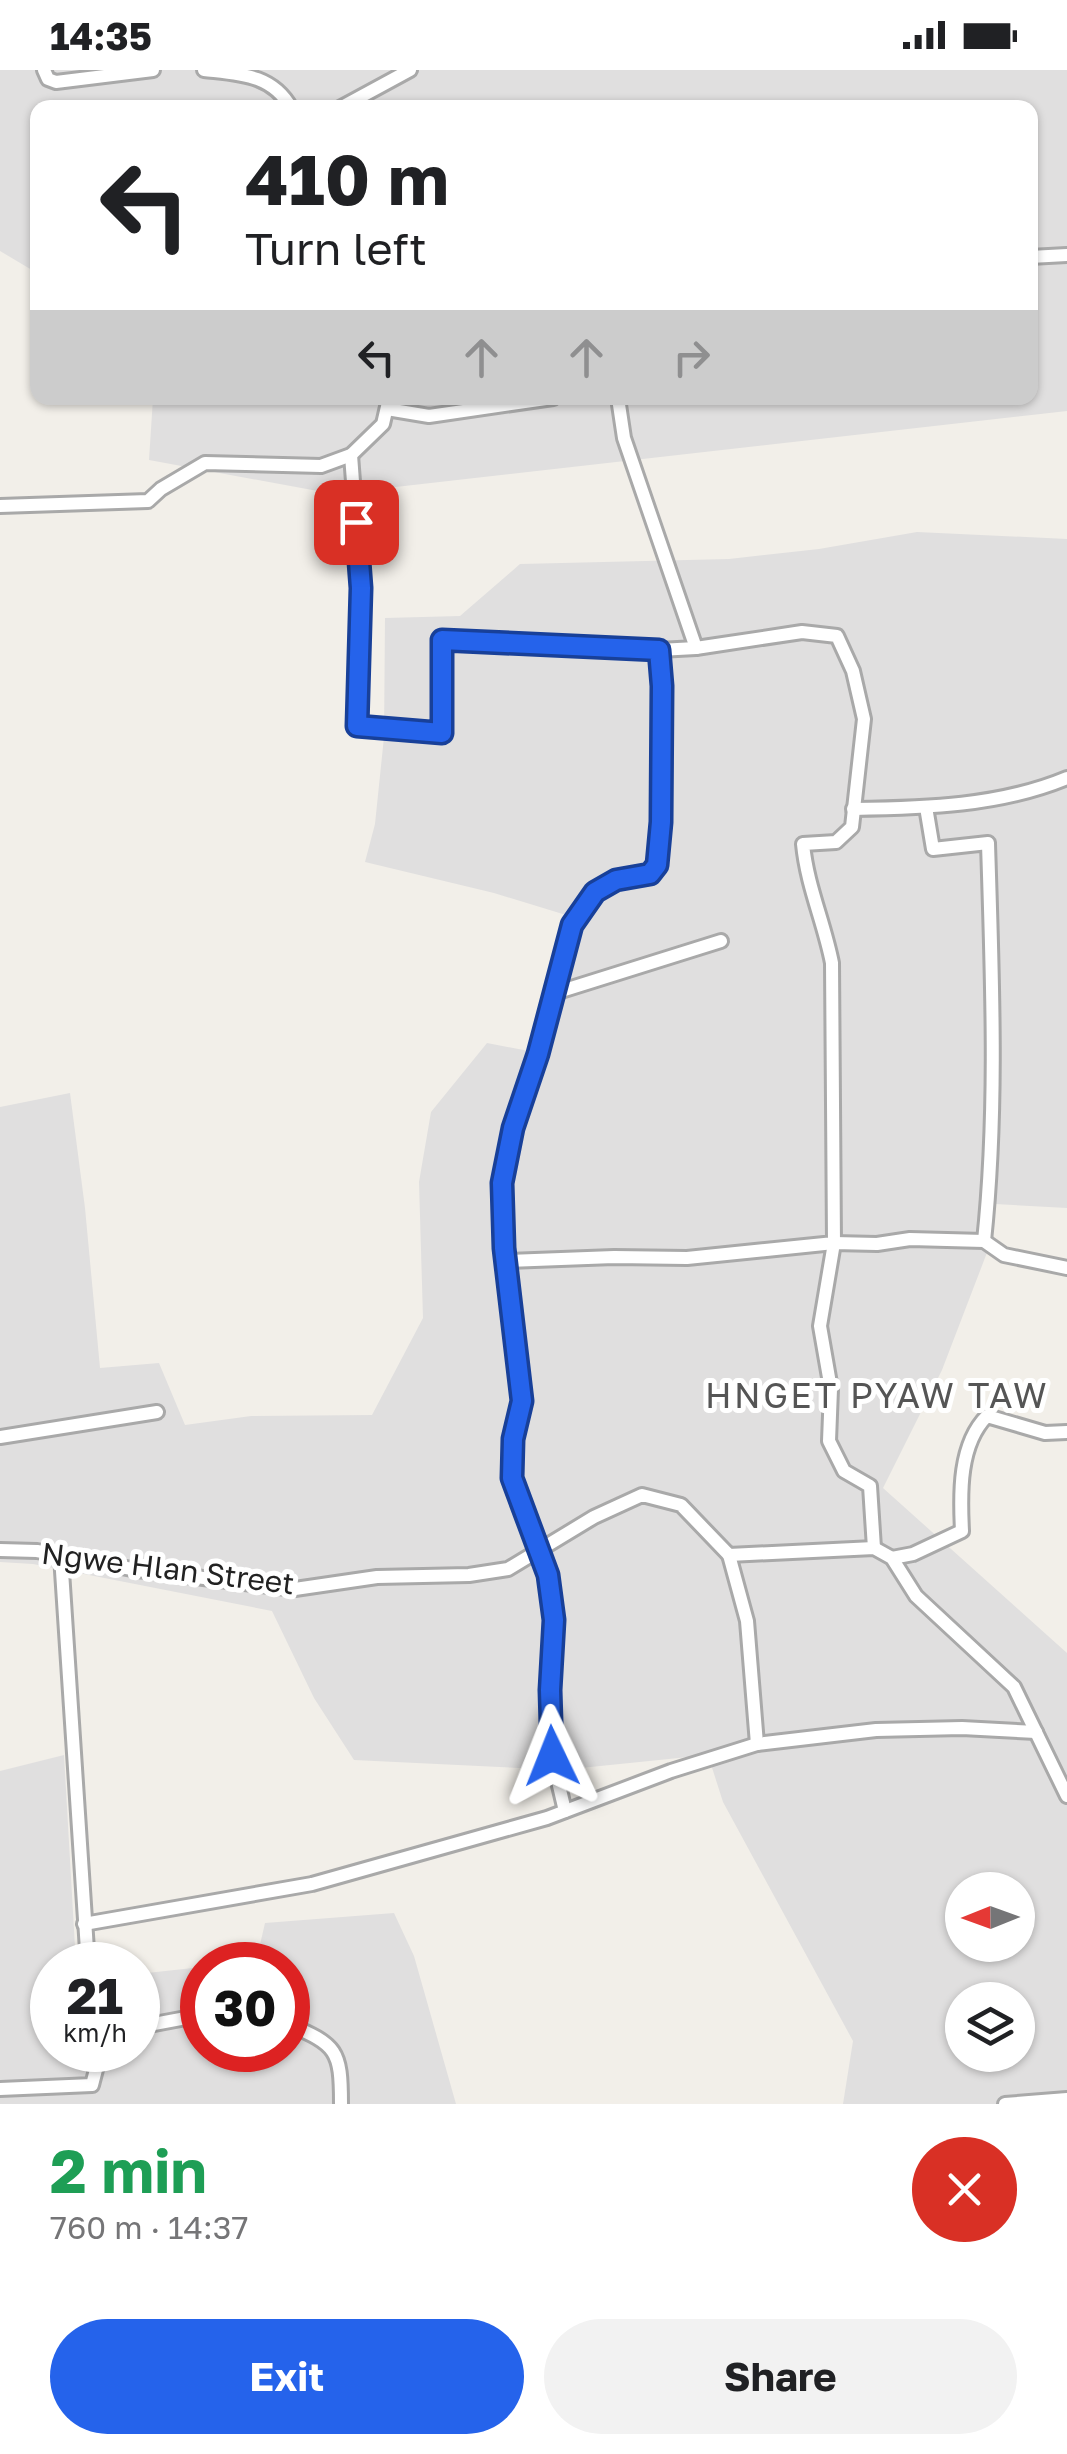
<!DOCTYPE html>
<meta charset="utf-8">
<style>
body{margin:0;font-family:"Golos Text",sans-serif;background:#f2f2f2;color:#202124;height:100vh;display:flex;flex-direction:column;font-size:38px;white-space:nowrap}
*{box-sizing:border-box;margin:0}
p{font-size:32px;color:#757577}
.icon{flex:none;width:55px;height:55px;fill:none;stroke:currentColor;stroke-width:2;stroke-linecap:round;stroke-linejoin:round}
.map{position:relative;height:2034px;overflow:hidden}
.panel{display:flex;flex-direction:column;background:#fff;flex:1}
.panel>*{flex:none}
.guide{position:absolute;left:30px;top:30px;width:1008px;height:305px;border-radius:20px;box-shadow:0 2px 8px #0004;background:#fff;color:#202124;overflow:hidden}
.needle{width:65px;rotate:269deg}
.fabs{position:absolute;left:945px;top:1802px;display:grid;gap:20px}
.fabs a{display:grid;place-items:center;width:90px;height:90px;border-radius:50%;background:#fff;box-shadow:0 2px 8px #0004;font-size:50px}
.speed{position:absolute;left:30px;top:1872px;display:flex;gap:20px;font-size:50px;font-weight:700;text-align:center}
.speed>*{display:grid;place-content:center;width:130px;height:130px;border-radius:50%;background:#fff;box-shadow:0 2px 8px #0004;line-height:1}
.speed small{font-size:25px;font-weight:400}
.speed .limit{border:15px solid #d22;background:#fff;color:#111}
.pin{position:absolute;display:grid;place-items:center;width:85px;height:85px;color:#fff;margin:-42px;border-radius:20px;box-shadow:0 5px 15px #0006}
.me{position:absolute;width:110px;margin:-55px;rotate:358deg;stroke-linejoin:round;filter:drop-shadow(0 0 8px #0008)}
.turn{display:flex;align-items:center;gap:35px;height:210px;padding:0 50px;font-size:45px}
.turn .icon{width:130px;height:130px;stroke-width:2.5}
.turn b{display:block;font-size:70px;line-height:85px}
.lanes{display:flex;align-items:center;height:95px;padding:0 50px;background:#0003;justify-content:center;gap:50px;direction:ltr}
.lanes .off{opacity:.35}
.round{display:grid;place-items:center;flex:none;width:105px;height:105px;border-radius:52px;background:#f2f2f2}
.headline{display:flex;align-items:center;justify-content:space-between;height:170px;padding:0 50px}
h1{font-size:60px;font-weight:700;line-height:75px;color:#1e9e55}
.cta{display:flex;gap:20px;margin-top:auto;padding:20px 50px}
.cta a{flex:1;height:115px;border-radius:60px;background:#2563eb;color:#fff;font-size:40px;font-weight:700;line-height:115px;text-align:center}
.cta a+a{background:#f2f2f2;color:#202124}
.status{display:flex;justify-content:space-between;align-items:center;height:70px;padding:0 50px;background:#fff;direction:ltr}
.status svg{height:28px;fill:currentColor}
.map>svg:first-child{display:block}
</style>
<div class="status"><b>14:35</b><svg viewBox="0 0 49 12"><path d="M0 12V9h3v3zM5 12V6h3v6zM10 12V3h3v9zM15 12V0h3v12zM26 1h20v11H26zM47 4h2v5h-2z"/></svg></div>
<div class="map">
<svg width="1067" height="2034" viewBox="0 0 1067 2034">
<rect width="100%" height="100%" fill="#f2efe9"/>
<g fill="#e0dfdf" fill-rule="evenodd">
<polygon points="0,0 1067,0 1067,341 334,424 149,390 153,328 1030,328 1030,38 38,38 37,203 0,181"/>
<path d="M917 462 1067 469V1138L995 1134 988 1180 942 1300 883 1418 1067 1583V2034H843L853 1971 723 1732 708 1685 561 1700 354 1690 314 1628 272 1541 33 1494 0 1492V1037L70 1023 85 1138 100 1298 159 1293 185 1355 251 1346 372 1345 423 1248 419 1112 431 1042 487 973 534 982 566 845 494 823 365 792 375 754 384 667 385 548 460 546 520 494 729 489 819 479ZM962 1820H1018V1875H962ZM962 1930H1018V1985H962Z"/>
<polygon points="64,1685 76,1895 52,1895 52,1980 138,1980 138,1904 202,1897 202,1980 288,1980 288,1895 222,1895 256,1892 265,1853 394,1843 414,1886 456,2034 0,2034 0,1701"/>
</g>
<g fill="none" stroke-linecap="round" stroke-linejoin="round">
<defs>
<g id="street">
<polyline points="44,0 48,9 56,12 153,0"/>
<path d="M204 0C239 4 272 4 291 38"/>
<polyline points="340,38 410,0"/>
<polyline points="1030,187 1067,185"/>
<polyline points="387,339 429,346 553,328"/>
<polyline points="351,385 361,518 357,656 442,663 442,570 659,580"/>
<polyline points="0,436 148,431 161,419 205,393 321,396 351,385 383,354 389,328"/>
<path d="M926 737 933 779 988 773C992 905 998 1039 984 1171"/>
<path d="M853 739C925 738 1000 736 1067 708"/>
<polyline points="555,923 721,871"/>
<path d="M505 1191 614 1187 687 1188 834 1173 832 893C824 852 807 816 803 774L836 772 852 757 864 649 853 601 837 566 802 562 696 578"/>
<polyline points="0,1367 157,1342"/>
<polyline points="874,1478 870,1416 844,1401 829,1371 831,1319 820,1256 834,1173 877,1174 910,1169 984,1171 1004,1185 1067,1198"/>
<polyline points="0,1480 37,1481 137,1500 295,1519 377,1507 469,1505 508,1499 594,1447 642,1425 681,1435 729,1485 874,1478 892,1488 916,1526 1014,1617 1067,1726"/>
<polyline points="729,1485 747,1551 757,1674"/>
<polyline points="61,1486 88,1895"/>
<path d="M892 1488 913 1484 962 1461C960 1423 959 1374 987 1346L1045 1363 1067 1362"/>
<polyline points="565,1741 552,1686 550,1594 554,1550 548,1505 513,1408 513,1369 522,1331 504,1177 502,1113 513,1058 538,984 571,855 595,823 616,810 650,804 657,795 661,752 662,615 659,580 696,578 624,368 618,328"/>
<polyline points="84,1854 312,1814 547,1748 671,1701 757,1674 876,1660 962,1658 1036,1662"/>
<path d="M288 1954C337 1975 341 1980 341 2034"/>
<polyline points="138,1957 202,1945"/>
<polyline points="0,2019 92,2015 98,1992 97,1980"/>
<polyline points="1005,2034 1067,2029"/>
</g>
</defs>
<use href="#street" stroke="#a9a9a9" stroke-width="18"/>
<use href="#street" stroke="#fff" stroke-width="12"/>
</g>
<g fill="none" stroke-linecap="round" stroke-linejoin="round">
<defs>
<polyline id="route" points="356,452 361,518 357,656 442,663 442,570 659,580 662,616 661,752 657,795 650,804 616,810 595,822 572,855 538,984 513,1058 502,1113 504,1178 522,1331 513,1369 512,1408 548,1505 554,1550 550,1620 552,1686"/>
</defs>
<use href="#route" stroke="#184099" stroke-width="25"/>
<use href="#route" stroke="#2563eb" stroke-width="18"/>
</g>
<g text-anchor="middle" stroke-width="10" stroke-linejoin="round" paint-order="stroke">
<g font-size="30" fill="#222" stroke="#fff">
<text transform="translate(168 1499) rotate(7)" y="10">Ngwe Hlan Street</text>
</g>
<g font-size="35" letter-spacing="2.5" fill="#555" stroke="#fff">
<text x="877" y="1338">HNGET PYAW TAW</text>
</g>
</g>
</svg>
<div class="fabs">
<a><svg class="needle" viewBox="-14 -14 28 28"><path d="M0-13l5 13h-10z" fill="#e53935"/><path d="M0 13l5-13h-10z" fill="#757577"/></svg></a>
<a><svg class="icon" aria-label="layers" viewBox="0 0 24 24"><path d="M12 4l9 5-9 5-9-5zM3 14l9 5 9-5"/></svg></a>
</div>
<div class="speed"><div>21<small>km/h</small></div><div class="limit">30</div></div>
<div class="pin" style="left:356px;top:452px;background:#d93025"><svg class="icon" aria-label="arrive" viewBox="0 0 24 24"><path d="M6 21V4h12l-3 4 3 4H6"/></svg></div>
<svg class="me" style="left:552px;top:1686px" viewBox="-20 -20 40 40"><path d="M0-17L14 15 0 8-14 15z" fill="#2563eb" stroke="#fff" stroke-width="4"/></svg>
<div class="guide">
<div class="turn"><svg class="icon" aria-label="left" viewBox="0 0 24 24"><path d="M17 20v-9H6M10 6l-5 5 5 5"/></svg><div><b>410 m</b>Turn left</div></div>
<div class="lanes"><svg class="icon" aria-label="left" viewBox="0 0 24 24"><path d="M17 20v-9H6M10 6l-5 5 5 5"/></svg><svg class="icon off" aria-label="ahead" viewBox="0 0 24 24"><path d="M12 20V5M6 11l6-6 6 6"/></svg><svg class="icon off" aria-label="ahead" viewBox="0 0 24 24"><path d="M12 20V5M6 11l6-6 6 6"/></svg><svg class="icon off" aria-label="right" viewBox="0 0 24 24"><path d="M7 20v-9h11M14 6l5 5-5 5"/></svg></div>
</div>
</div>
<section class="panel">
<div class="headline"><div><h1>2 min</h1><p>760 m · 14:37</p></div><a class="round" style="background:#d93025;color:#fff"><svg class="icon" aria-label="close" viewBox="0 0 24 24"><path d="M6 6l12 12M18 6L6 18"/></svg></a></div>
<div class="cta"><a>Exit</a><a>Share</a></div>
</section>
